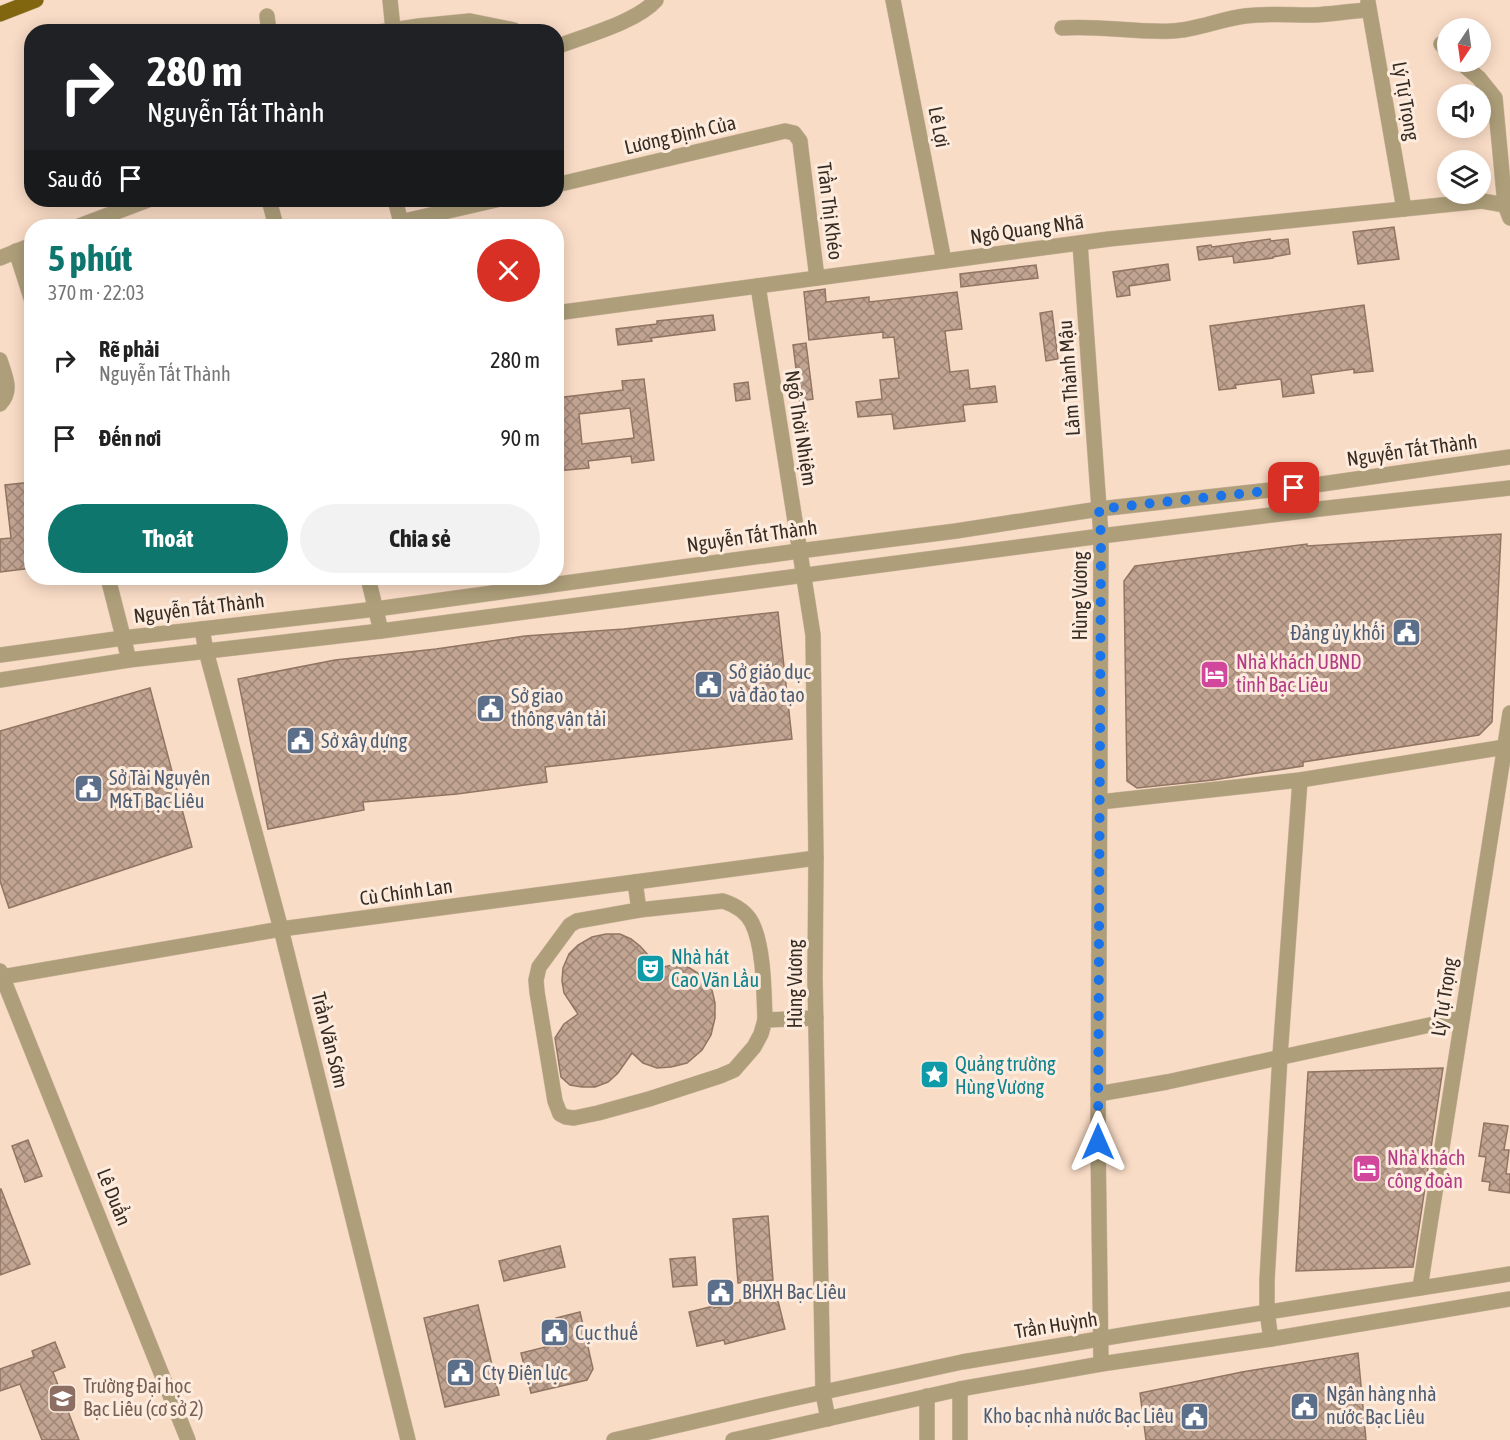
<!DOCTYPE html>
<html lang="vi">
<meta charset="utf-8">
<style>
body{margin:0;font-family:"Asap Condensed",sans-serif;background:#f2f2f2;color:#222;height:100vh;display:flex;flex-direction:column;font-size:22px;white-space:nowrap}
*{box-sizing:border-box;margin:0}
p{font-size:20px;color:#767676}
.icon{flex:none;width:33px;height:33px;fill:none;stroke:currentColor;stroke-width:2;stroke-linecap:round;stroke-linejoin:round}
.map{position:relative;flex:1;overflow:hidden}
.sheet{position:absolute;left:24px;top:219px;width:540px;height:366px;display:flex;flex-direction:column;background:#fff;border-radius:24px;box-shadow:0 3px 15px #0003}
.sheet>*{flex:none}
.top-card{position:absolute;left:24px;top:24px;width:540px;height:183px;border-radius:24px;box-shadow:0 3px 15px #0003;background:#202124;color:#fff;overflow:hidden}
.needle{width:39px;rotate:193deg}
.tools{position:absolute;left:1437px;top:18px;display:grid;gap:12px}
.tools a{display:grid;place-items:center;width:54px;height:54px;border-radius:50%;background:#fff;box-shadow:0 3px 15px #0003;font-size:30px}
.pin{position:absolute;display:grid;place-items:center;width:51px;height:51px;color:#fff;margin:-26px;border-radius:12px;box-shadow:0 3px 9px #0006}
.me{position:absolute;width:66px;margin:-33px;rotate:0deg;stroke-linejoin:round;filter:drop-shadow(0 0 4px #0008)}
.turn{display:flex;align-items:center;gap:21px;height:126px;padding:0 24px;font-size:27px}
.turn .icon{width:78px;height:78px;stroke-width:2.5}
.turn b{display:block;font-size:42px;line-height:51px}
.then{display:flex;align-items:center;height:57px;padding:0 24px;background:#0003;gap:12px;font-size:22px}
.round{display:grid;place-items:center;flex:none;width:63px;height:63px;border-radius:32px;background:#f2f2f2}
.headline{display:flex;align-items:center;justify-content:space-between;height:102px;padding:0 24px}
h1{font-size:36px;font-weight:700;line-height:45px;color:#0f766e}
.button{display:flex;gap:12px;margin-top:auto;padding:12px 24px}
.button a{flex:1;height:69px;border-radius:36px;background:#0f766e;color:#fff;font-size:24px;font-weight:700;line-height:69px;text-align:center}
.button a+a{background:#f2f2f2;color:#222}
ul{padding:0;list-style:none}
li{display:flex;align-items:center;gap:18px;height:78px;padding:0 24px}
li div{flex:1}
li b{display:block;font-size:22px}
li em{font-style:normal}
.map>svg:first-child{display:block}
</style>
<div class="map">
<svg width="1510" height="1440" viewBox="0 0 1510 1440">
<defs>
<pattern id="building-cross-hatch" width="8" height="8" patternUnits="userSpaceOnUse" patternTransform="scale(1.5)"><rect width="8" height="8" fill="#c2a492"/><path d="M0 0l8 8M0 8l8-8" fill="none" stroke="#9e8677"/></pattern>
</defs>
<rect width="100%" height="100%" fill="#f9dcc6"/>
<g fill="url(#building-cross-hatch)" stroke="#917563" stroke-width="1.5" fill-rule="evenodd">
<polygon points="1394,227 1399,259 1358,264 1353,232"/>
<polygon points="1270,239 1271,241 1288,239 1290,254 1273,257 1273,258 1234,263 1233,256 1199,260 1197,247 1211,245 1212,247"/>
<polygon points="1168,264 1170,280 1129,286 1130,295 1117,297 1113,272"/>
<polygon points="1036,265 1038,278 961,287 960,274"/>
<polygon points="825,289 826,302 869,297 869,302 957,292 962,329 945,331 950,372 968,370 970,389 995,386 997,402 963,405 965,421 894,429 892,414 858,417 856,402 882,399 880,380 899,378 894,337 883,338 883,332 809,340 804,292"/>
<polygon points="1364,305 1373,371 1354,373 1354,369 1311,375 1314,393 1283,397 1281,379 1235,385 1236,388 1219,390 1210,326"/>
<polygon points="1052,311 1058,359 1046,361 1040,313"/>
<polygon points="713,315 715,330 651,338 652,341 618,345 616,329 657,324 657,321"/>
<polygon points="806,343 813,399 800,401 793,345"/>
<path d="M644 379 654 460 632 463 631 456 588 461 589 468 556 471V398L623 390 622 381ZM630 408 634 438 582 444 579 414Z"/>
<polygon points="748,382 750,399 736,401 734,384"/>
<polygon points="32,482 32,522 30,523 32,534 32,568 0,572 0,539 11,538 5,485"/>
<polygon points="1501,534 1492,722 1479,735 1303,762 1303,766 1213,780 1137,788 1127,781 1124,581 1135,566 1307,544 1307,546"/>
<polygon points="778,612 792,739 545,767 547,782 457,794 363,802 364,810 268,829 238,679 335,660 436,649 525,636 624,629"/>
<polygon points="150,688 192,847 9,908 0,881 0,731"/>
<polygon points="606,934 620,934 631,939 640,946 648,955 654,969 677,964 688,967 701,975 712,990 715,1003 715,1018 711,1035 702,1050 687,1063 671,1067 657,1068 643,1063 632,1053 618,1073 608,1082 595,1087 582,1087 570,1085 561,1077 555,1038 564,1024 578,1014 564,993 562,981 563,968 569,954 578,945 592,937"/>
<polygon points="1443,1068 1413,1267 1296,1271 1308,1072"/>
<polygon points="1484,1123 1508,1126 1504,1150 1509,1150 1506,1174 1510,1174 1510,1193 1489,1190 1490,1182 1482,1181 1486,1157 1479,1156"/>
<polygon points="28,1140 42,1176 25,1182 12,1146"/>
<polygon points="0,1189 1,1189 30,1264 0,1275"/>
<polygon points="768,1216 773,1280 738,1283 733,1219"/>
<polygon points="560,1246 565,1267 504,1281 499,1261"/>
<polygon points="695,1257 697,1285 673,1287 670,1259"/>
<polygon points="774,1293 776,1293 785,1329 725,1344 724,1340 697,1346 689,1312 714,1306 714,1308 740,1302 740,1300"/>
<polygon points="478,1305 499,1395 445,1407 424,1318"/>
<polygon points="580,1312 593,1369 587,1380 531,1393 521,1353 562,1343 556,1318"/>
<polygon points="55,1342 65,1367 53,1372 79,1440 42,1440 20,1384 0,1391 0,1369 34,1357 32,1351"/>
<polygon points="1358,1353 1366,1440 1146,1440 1140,1393 1242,1372"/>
</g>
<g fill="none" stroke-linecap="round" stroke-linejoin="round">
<defs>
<g id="minor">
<polyline points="390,0 393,29"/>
<polyline points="893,0 944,261"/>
<polyline points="1368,2 1404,209"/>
<polyline points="267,16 269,32"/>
<path d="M1062 28C1098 25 1135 33 1172 31 1197 30 1220 19 1245 16 1268 13 1291 15 1314 15 1332 14 1351 11 1369 10"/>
<polyline points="380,32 419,26 470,21 514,30 516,32"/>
<polyline points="1441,44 1448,51"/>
<path d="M556 47C584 36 637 22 656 0"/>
<polyline points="1460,62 1479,78 1495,98 1505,205 1510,218"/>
<polyline points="556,185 785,131 794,133 800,141 801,150 817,278"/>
<polyline points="269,200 276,226"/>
<polyline points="395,200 402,226"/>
<polyline points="400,222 496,200"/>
<polyline points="79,226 148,200"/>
<polyline points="1080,243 1101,536 1098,1142 1101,1364"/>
<polyline points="16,251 32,301"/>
<polyline points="0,258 32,245"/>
<polyline points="758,286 813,635 816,858 815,978 823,1393 828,1419"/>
<polyline points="556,313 1109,239 1482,201 1505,205"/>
<path d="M0 360C5 377 13 390 0 404"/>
<polyline points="108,578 129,660"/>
<polyline points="368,578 381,631"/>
<polyline points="202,629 206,651 281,929 408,1440"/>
<polyline points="0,655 123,638 376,609 799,551 956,531 1099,509 1315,485 1510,457"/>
<polyline points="0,680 129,660 381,631 1101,536 1319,509 1510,488"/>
<polyline points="1100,802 1300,780 1505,747 1510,752"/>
<path d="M635 882 639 910 723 901C735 905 746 911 752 923 764 947 764 993 765 1020"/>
<polyline points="639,910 577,921 570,925 539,967 536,980 537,992 555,1101 560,1114 566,1117 574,1118 598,1113 649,1099 720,1076 734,1070 754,1047 761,1034 765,1020 816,1018"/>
<polyline points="0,971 188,1440"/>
<polyline points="2,977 281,929 816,858"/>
<polyline points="1098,1094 1167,1082 1462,1018"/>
<polyline points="1420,1288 1510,713"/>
<polyline points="1271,1339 1267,1312 1267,1280 1280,1056 1300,780"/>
<polyline points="614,1440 787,1400 962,1362 1135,1333 1510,1274"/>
<polyline points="733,1440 960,1389 1101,1364 1271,1339 1510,1299"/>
<polyline points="927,1440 927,1396"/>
<polyline points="960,1440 960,1389"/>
</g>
<polyline id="major" points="0,14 36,0"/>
</defs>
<use href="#minor" stroke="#d2b9a5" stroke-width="16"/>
<use href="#major" stroke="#d2b9a5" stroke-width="16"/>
<use href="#minor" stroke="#ae9f7a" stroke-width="15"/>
<use href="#major" stroke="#82660f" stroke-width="15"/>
</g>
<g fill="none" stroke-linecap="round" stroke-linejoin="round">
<polyline stroke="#1a73e8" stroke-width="10" stroke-dasharray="0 18" points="1098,1142 1101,536 1099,509 1294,488"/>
</g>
<defs>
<symbol id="civic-square" viewBox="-11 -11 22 22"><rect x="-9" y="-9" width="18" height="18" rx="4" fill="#5c6f8a" stroke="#fdecde"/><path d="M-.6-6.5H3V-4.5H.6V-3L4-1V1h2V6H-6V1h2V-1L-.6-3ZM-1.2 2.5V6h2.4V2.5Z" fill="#fff"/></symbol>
<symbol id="hotel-square" viewBox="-11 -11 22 22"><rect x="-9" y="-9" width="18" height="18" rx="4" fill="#d1479c" stroke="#fdecde"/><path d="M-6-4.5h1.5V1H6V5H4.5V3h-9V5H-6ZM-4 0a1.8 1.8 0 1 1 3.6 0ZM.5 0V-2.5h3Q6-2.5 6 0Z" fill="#fff"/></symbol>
<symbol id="theatre-square" viewBox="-11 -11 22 22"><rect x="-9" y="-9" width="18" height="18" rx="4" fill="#0f9aa8" stroke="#fdecde"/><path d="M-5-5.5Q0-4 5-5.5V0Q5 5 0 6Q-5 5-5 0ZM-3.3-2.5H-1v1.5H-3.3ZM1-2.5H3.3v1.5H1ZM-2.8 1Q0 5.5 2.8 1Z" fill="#fff"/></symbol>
<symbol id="sight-square" viewBox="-11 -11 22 22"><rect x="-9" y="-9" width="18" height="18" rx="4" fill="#0f9aa8" stroke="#fdecde"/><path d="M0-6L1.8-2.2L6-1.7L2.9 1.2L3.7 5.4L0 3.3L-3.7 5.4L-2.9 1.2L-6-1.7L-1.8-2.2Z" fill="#fff"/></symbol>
<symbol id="university-square" viewBox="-11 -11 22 22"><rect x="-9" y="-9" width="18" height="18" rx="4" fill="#8d6e63" stroke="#fdecde"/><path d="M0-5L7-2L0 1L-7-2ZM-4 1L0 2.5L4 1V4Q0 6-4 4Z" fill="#fff"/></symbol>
</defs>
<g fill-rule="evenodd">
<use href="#civic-square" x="1390" y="616" width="33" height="33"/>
<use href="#hotel-square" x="1198" y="658" width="33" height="33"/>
<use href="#civic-square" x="692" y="668" width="33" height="33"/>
<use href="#civic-square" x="474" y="692" width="33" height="33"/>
<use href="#civic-square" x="284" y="724" width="33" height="33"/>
<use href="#civic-square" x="72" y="772" width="33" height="33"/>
<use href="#theatre-square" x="634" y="952" width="33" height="33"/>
<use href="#sight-square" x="918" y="1058" width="33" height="33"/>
<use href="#hotel-square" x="1350" y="1152" width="33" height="33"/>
<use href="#civic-square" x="704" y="1276" width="33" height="33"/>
<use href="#civic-square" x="538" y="1316" width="33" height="33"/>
<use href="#civic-square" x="444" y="1356" width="33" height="33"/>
<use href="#university-square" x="46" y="1382" width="33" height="33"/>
<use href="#civic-square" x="1288" y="1390" width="33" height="33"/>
<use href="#civic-square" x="1178" y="1400" width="33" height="33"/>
</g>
<g text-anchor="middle" stroke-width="6" stroke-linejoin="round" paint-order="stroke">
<g font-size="20" fill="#372c23" stroke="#fdecde">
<text transform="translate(1406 101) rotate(80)" y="7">Lý Tự Trọng</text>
<text transform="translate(939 127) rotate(79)" y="7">Lê Lợi</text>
<text transform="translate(680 135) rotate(-13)" y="7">Lương Định Của</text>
<text transform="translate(830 211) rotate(83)" y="7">Trần Thị Khéo</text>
<text transform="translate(1027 229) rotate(-8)" y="7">Ngô Quang Nhã</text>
<text transform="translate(1069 378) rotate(-94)" y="7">Lâm Thành Mậu</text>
<text transform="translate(801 428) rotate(81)" y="7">Ngô Thời Nhiệm</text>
<text transform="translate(1412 450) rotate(-8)" y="7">Nguyễn Tất Thành</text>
<text transform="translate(752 536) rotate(-8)" y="7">Nguyễn Tất Thành</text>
<text transform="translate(1080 596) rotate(-90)" y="7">Hùng Vương</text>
<text transform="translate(199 608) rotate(-7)" y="7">Nguyễn Tất Thành</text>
<text transform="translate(406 892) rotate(-8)" y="7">Cù Chính Lan</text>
<text transform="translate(795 984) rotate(-90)" y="7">Hùng Vương</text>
<text transform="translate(1444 997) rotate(-81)" y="7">Lý Tự Trọng</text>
<text transform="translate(330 1040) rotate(76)" y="7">Trần Văn Sớm</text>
<text transform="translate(114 1197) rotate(68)" y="7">Lê Duẩn</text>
<text transform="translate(1056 1325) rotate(-9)" y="7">Trần Huỳnh</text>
</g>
<g font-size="20" fill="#4e5e75" stroke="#fdecde" text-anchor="start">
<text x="1385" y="640" text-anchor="end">Đảng ủy khối</text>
<text x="729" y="679">Sở giáo dục<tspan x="729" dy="23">và đào tạo</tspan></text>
<text x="511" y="703">Sở giao<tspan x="511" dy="23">thông vận tải</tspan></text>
<text x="321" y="748">Sở xây dựng</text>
<text x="109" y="785">Sở Tài Nguyên<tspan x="109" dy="23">M&amp;T Bạc Liêu</tspan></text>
<text x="742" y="1299">BHXH Bạc Liêu</text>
<text x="575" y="1340">Cục thuế</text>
<text x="482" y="1380">Cty Điện lực</text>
<text x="1326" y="1401">Ngân hàng nhà<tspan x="1326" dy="23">nước Bạc Liêu</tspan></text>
<text x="1174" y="1423" text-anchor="end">Kho bạc nhà nước Bạc Liêu</text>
</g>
<g font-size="20" fill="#b23c85" stroke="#fdecde" text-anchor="start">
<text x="1236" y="669">Nhà khách UBND<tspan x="1236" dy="23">tỉnh Bạc Liêu</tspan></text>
<text x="1387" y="1165">Nhà khách<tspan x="1387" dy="23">công đoàn</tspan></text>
</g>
<g font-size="20" fill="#0d838f" stroke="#fdecde" text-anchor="start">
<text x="671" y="964">Nhà hát<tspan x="671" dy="23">Cao Văn Lầu</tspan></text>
<text x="955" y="1071">Quảng trường<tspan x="955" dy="23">Hùng Vương</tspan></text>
</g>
<g font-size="20" fill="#785e54" stroke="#fdecde" text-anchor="start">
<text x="83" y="1393">Trường Đại học<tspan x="83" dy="23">Bạc Liêu (cơ sở 2)</tspan></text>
</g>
</g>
</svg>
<div class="tools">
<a><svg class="needle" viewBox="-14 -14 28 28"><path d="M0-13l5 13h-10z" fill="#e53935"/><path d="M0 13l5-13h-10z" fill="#767676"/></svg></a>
<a><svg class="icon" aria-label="sound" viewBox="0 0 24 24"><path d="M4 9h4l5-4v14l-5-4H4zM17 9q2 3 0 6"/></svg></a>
<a><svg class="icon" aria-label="layers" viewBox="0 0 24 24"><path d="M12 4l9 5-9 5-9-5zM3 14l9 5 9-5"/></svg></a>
</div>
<div class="pin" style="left:1294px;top:488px;background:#d93025"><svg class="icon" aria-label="arrive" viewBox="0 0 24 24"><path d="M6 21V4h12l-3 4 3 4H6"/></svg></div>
<svg class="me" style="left:1098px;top:1142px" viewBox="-20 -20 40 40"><path d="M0-17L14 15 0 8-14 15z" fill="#1a73e8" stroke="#fff" stroke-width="4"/></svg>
<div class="top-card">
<div class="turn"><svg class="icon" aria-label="right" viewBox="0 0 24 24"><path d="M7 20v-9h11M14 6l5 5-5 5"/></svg><div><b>280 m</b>Nguyễn Tất Thành</div></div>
<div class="then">Sau đó<svg class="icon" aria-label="arrive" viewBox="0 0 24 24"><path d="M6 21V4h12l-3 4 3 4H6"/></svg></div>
</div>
<section class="sheet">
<div class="headline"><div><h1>5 phút</h1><p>370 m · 22:03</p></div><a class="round" style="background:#d93025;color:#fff"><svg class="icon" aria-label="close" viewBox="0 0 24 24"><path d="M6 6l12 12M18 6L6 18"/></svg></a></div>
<ul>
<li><svg class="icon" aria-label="right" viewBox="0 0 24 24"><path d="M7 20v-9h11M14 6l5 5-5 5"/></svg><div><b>Rẽ phải</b><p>Nguyễn Tất Thành</p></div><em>280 m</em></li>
<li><svg class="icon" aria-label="arrive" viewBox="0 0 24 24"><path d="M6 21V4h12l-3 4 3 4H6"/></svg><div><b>Đến nơi</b></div><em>90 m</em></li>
</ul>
<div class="button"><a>Thoát</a><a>Chia sẻ</a></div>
</section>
</div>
